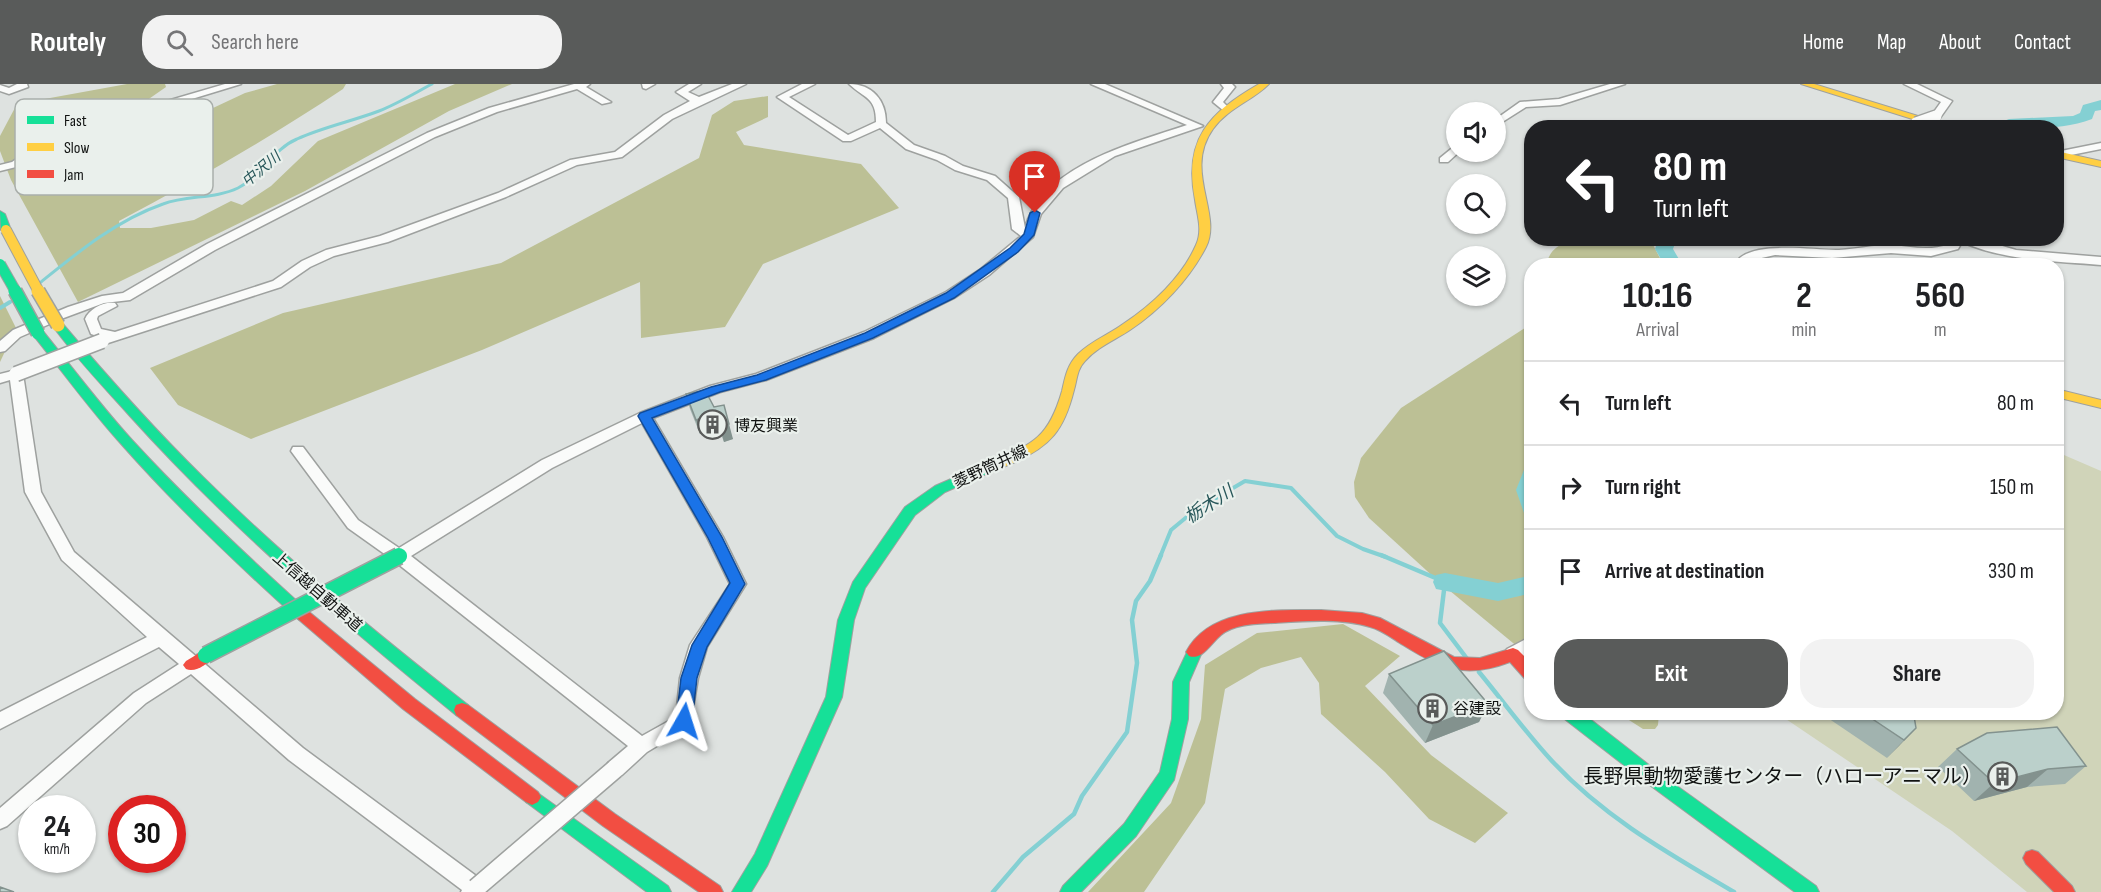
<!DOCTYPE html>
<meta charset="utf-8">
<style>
body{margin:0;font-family:"Sofia Sans Condensed","Noto Sans JP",sans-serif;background:#f2f2f2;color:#202124;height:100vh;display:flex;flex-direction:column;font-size:22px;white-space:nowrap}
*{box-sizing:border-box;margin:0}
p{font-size:20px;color:#757577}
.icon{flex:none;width:33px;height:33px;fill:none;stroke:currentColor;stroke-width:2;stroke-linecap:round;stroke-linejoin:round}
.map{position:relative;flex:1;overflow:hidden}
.drawer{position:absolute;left:1524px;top:174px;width:540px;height:462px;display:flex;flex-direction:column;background:#fff;border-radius:24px;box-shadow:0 2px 4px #0004}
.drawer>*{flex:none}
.hud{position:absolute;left:1524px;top:36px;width:540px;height:126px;border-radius:24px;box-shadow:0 2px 4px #0004;background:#202124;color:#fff;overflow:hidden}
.tools{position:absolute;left:1446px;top:18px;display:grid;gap:12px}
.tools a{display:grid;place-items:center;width:60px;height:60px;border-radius:50%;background:#fff;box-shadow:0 2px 4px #0004;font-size:30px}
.speed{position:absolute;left:18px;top:711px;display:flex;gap:12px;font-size:30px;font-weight:700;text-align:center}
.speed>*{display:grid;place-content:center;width:78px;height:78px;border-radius:50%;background:#fff;box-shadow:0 2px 4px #0004;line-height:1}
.speed small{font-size:15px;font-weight:400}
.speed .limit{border:9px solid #d22;background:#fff;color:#111}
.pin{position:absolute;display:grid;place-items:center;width:51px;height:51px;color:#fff;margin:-62px -26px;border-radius:50% 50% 50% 0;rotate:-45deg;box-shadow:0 0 6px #0007}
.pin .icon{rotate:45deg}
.me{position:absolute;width:66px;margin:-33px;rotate:6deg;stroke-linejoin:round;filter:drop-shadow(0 0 4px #0008)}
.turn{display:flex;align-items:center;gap:21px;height:126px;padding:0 30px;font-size:27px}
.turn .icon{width:78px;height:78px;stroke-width:2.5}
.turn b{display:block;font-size:42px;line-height:51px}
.eta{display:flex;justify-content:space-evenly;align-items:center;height:102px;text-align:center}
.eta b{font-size:36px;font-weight:700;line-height:42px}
.button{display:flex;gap:12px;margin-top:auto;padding:12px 30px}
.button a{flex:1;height:69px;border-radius:24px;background:#595b5a;color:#fff;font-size:24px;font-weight:700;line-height:69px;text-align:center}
.button a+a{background:#f2f2f2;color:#202124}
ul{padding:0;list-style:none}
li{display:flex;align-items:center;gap:18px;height:84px;padding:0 30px;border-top:2px solid #e0e0e0}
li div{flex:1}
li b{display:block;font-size:22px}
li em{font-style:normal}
header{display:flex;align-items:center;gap:36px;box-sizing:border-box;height:84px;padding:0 30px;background:#595b5a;color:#fff}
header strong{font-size:28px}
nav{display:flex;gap:33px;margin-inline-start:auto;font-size:21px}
.search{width:420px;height:54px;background:#f2f2f2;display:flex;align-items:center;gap:15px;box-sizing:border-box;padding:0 21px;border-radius:24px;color:#757577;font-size:22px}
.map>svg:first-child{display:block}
</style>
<header>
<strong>Routely</strong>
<div class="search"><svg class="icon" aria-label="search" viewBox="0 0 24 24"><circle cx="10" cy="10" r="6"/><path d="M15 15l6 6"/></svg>Search here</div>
<nav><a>Home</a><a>Map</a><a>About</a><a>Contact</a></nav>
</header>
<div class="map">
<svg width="2101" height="808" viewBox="0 0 2101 808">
<rect width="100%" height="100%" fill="#dee2e0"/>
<polygon fill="#d0d4b9" points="2057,368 2101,387 2101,808 2027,808 1952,747 1777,629 2056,628"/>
<g fill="#bcc095">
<path d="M127 0H165L166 3 133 26 48 53 46 73 28 82 33 90 181 39 245 9 277 0H346L343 5C271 53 195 97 119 137L120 144H151L194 136 231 117 242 121 271 102 318 57 455 0H512L449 27 305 107 78 218 11 96 0 67V52L17 20Z"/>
<polygon points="768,12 768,33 736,48 744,61 861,80 899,124 763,180 725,243 641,254 640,198 482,266 251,355 178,321 150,284 283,229 501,179 699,74 712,31 734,17"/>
<path d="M1589 154 1650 155 1662 178 1683 181H1546C1552 158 1568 158 1589 154Z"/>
<polygon points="0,212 16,244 0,278"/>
<polygon points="1531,240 1531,574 1438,497 1369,434 1355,413 1354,398 1361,374 1401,324"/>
<polygon points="1343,540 1400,572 1365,602 1431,671 1508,729 1475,759 1429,735 1385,688 1321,630 1319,599 1301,573 1261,584 1225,605 1205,719 1144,808 1088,808 1171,719 1201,635 1205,581 1257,549"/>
<polygon points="1618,629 1659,629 1658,641 1655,645 1643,645"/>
</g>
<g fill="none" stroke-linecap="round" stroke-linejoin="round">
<path stroke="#84d0d3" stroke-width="3" d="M41 198C78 168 117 136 163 120 187 111 215 115 238 104 262 92 273 65 297 55 323 43 353 37 379 27 397 20 415 9 432 0"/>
<g stroke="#84d0d3" stroke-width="4">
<polyline points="0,224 10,218"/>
<polyline points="1160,473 1171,446 1194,427 1245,397 1291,404 1337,452 1363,465 1386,473"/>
</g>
<g stroke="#84d0d3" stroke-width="4.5">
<polyline points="1381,471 1445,498 1440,539 1468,576"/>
<path d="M1479 588C1503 617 1526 649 1552 677 1605 734 1668 769 1734 808"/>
<polyline points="993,808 1023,773 1074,730 1082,712 1127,648 1137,579 1132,536 1136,517 1150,497 1161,471"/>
</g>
<g fill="#84d0d3" fill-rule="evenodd">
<path d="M2101 16V26L2095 27 2092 35C2063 46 2031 44 2000 44L2004 37 2009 35 2073 32 2080 29 2083 21Z"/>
<polygon points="1659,154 1677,154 1673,165 1683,182 1665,182 1655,165"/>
<polygon points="1905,154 1927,154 1919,159 1907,158"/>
<polygon points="1532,384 1532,431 1524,429 1516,406 1524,386"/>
<polygon points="1445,489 1498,499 1532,491 1532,509 1498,517 1436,505 1433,498 1436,491"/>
</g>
<defs>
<g id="street">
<polygon points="17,0 27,0 28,3 9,10 0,7 0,1 9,4"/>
<polygon points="225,0 241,0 100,43 39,69 20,82 0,87 0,81 12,78 31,65 92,39"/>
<polygon points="574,0 590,0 586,3 611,18 602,20 577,5 497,28 435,53 215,166 130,216 104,219 61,235 20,253 5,267 0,268 0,257 13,246 68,223 102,212 123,209 207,160 427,49 489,24"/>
<polygon points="642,0 655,0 646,5 643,4"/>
<path d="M689 0H701L688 8 699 13 732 0H746L672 35 622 73 577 81 506 113 388 158 334 172 310 183 281 203 102 261 95 257 100 253 91 250 85 235C89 225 104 217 115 219L117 222 98 232 97 235 101 245 115 248 273 197 302 177 326 166 380 152 498 109 570 76 615 68 664 31 690 17 676 8Z"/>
<path d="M802 0H815L789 13 848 51 876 38C876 13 865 15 849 0 872 0 886 16 886 39L914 61 945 72 963 82 995 92 1019 113 1025 144C1042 82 1133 59 1187 41L1091 0H1105L1203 42 1115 72 1063 104 1041 130 1033 153 989 191 954 214 874 254 766 296 720 308 653 334 723 453 746 500 707 563 698 594 690 642 647 668 622 691 615 693 608 691 606 685 608 679 628 662 393 476 348 444 291 367 293 363H303L358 436 399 464 542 376 640 329 710 302 756 290 864 248 946 208 981 185 1021 152 1012 145 1008 114 987 96 955 86 937 76 906 65 880 44 851 57H843L777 13ZM642 339 707 453 730 500 690 561 680 594 676 633 642 652 411 472 552 384Z"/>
<polygon points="1221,0 1232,0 1235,3 1223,18 1229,24 1224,27 1213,18 1224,4"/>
<polygon points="1610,0 1625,0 1560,21 1526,23 1496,42 1496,35 1520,18 1559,15"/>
<polygon points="1904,0 1917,0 1952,17 1940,34 1932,34 1931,32 1941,18"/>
<polygon points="2101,59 2101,65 2056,74 2056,68"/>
<polygon points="1456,61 1456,68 1459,68 1448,78 1440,78 1440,74"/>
<path d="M1952 154H1975L2016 166 2101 173V181C2054 177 2006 177 1962 158L1958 165 1931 172 1891 169 1832 174 1775 171 1757 175 1746 182H1734C1745 154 1815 167 1839 166 1856 165 1873 161 1890 161 1910 162 1929 168 1949 160Z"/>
<polygon points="16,286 23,290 41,408 74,468 303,664 483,797 486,804 484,808 461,808 462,806 289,676 191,590 146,619 7,742 0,745 0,724 134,609 179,580 159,563 0,645 0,628 147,553 62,476 25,408 10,296 0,299 0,290"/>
<polygon points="1532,552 1532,568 1513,577 1507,575 1504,570 1507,565"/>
</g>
<g id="fast">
<polygon points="0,127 5,130 11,146 10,148 6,149 1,146"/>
<path d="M58 237 62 239C107 292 153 344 203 393 286 475 376 549 468 621L470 626 468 631 462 633 456 631C341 538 228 441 129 331 103 302 75 273 52 241Z"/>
<path d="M38 245 42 246C72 283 100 321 132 356 187 416 247 472 308 527L310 531 308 535 303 537 298 535C237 480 177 423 123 362 91 327 63 288 34 252L32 249 34 246Z"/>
<polygon points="988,379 993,381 995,384 993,387 945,408 915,431 865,504 854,536 842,613 767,782 751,808 732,808 755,770 826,613 838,536 853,498 905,423 935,402"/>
<polygon points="1194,562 1199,564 1202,568 1189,598 1188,635 1174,696 1136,752 1081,808 1060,808 1063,802 1124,740 1160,688 1172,635 1173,598 1189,564"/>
<polygon points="1560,628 1581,628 1663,692 1816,802 1819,808 1795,808 1651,702 1562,633"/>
<polygon points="532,705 668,802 671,808 647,808 526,718 523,713 526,708"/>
</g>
<g id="slow">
<path d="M1259 0H1269C1252 17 1228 24 1213 45 1183 87 1223 130 1206 163 1189 196 1160 226 1130 246 1115 256 1097 263 1085 277 1077 285 1077 296 1074 306 1064 346 1051 362 1013 379 1004 382 993 390 983 387L981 384 983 381C1029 361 1047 359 1062 307 1065 294 1067 281 1078 270 1091 257 1108 251 1123 240 1152 221 1182 193 1196 161 1203 146 1197 131 1195 116 1183 55 1209 29 1259 0Z"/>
<polygon points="1801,0 1814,0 1957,44 1941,44"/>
<polygon points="2056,67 2101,77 2101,83 2056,73"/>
<polygon points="2056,305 2101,316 2101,324 2056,313"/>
</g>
<g id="jam">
<polygon points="303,525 308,527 415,615 538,708 541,713 538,718 532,721 526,718 403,625 298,535 296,531 298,527"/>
<path d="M1321 526 1362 529 1380 534 1454 573 1480 574 1513 564 1518 566 1532 580V597L1526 596 1510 578C1466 595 1441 585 1403 561 1393 555 1382 546 1370 543 1341 534 1304 537 1274 539 1257 540 1234 540 1221 551 1211 559 1202 577 1189 572L1186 568C1210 522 1277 526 1321 526Z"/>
<path d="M206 565 211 567 214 571C209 580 195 589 186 585L183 581 186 577Z"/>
<polygon points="462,619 468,621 615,730 720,802 723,808 699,808 603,742 456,631 454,626 456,621"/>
<polygon points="2032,766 2038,768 2072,802 2075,808 2054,808 2026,780 2023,774 2026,768"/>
</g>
</defs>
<use href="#street" stroke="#9ea19f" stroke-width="3"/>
<use href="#fast" stroke="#9ea19f" stroke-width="2"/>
<use href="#slow" stroke="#9ea19f" stroke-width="2"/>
<use href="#jam" stroke="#9ea19f" stroke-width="2"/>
<use href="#street" fill="#fafbfa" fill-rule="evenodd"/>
<use href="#fast" fill="#16e098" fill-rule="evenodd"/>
<use href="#slow" fill="#ffcf43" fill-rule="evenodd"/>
<use href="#jam" fill="#f24e42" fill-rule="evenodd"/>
<defs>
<polyline id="street-bridge-far2" points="1916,39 1936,32"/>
<polyline id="street-bridge-far1" points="16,290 102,257"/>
<polyline id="street-bridge" points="476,804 615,685"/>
<polyline id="fast-bridge-far2" points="0,180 16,208"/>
<polyline id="fast-bridge-far1" points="15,207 38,249"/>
<polyline id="fast-bridge" points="206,571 399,472"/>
<polyline id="slow-bridge-far1" points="6,146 39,208"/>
<polyline id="slow-bridge" points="38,207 58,241"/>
</defs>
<use href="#street-bridge-far2" stroke="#9ea19f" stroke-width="14" stroke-linecap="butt"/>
<use href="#street-bridge-far1" stroke="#9ea19f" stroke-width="17" stroke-linecap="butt"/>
<use href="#street-bridge" stroke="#9ea19f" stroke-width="21" stroke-linecap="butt"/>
<use href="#fast-bridge-far2" stroke="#9ea19f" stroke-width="12" stroke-linecap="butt"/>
<use href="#fast-bridge-far1" stroke="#9ea19f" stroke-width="16" stroke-linecap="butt"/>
<use href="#fast-bridge" stroke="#9ea19f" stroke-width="19" stroke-linecap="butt"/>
<use href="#slow-bridge-far1" stroke="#9ea19f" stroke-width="12" stroke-linecap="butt"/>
<use href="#slow-bridge" stroke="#9ea19f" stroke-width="16" stroke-linecap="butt"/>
<use href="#street-bridge-far2" stroke="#fafbfa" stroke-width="11"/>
<use href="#street-bridge-far1" stroke="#fafbfa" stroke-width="14"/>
<use href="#street-bridge" stroke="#fafbfa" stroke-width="18"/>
<use href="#fast-bridge-far2" stroke="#16e098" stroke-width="10"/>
<use href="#fast-bridge-far1" stroke="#16e098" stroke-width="13"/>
<use href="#fast-bridge" stroke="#16e098" stroke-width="16"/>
<use href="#slow-bridge-far1" stroke="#ffcf43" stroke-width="10"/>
<use href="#slow-bridge" stroke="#ffcf43" stroke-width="13"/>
</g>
<g fill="#a1b3af">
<polygon points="686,310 714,323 733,355 724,358 719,345 700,350 690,325"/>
<polygon points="1389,590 1488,620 1479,638 1425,659 1383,609"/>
<polygon points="1819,628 1907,628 1916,644 1887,674"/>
<polygon points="1957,665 2086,682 2065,700 2027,703 1974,717 1938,683"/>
</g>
<g fill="#83928e">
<polygon points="715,330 719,345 700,350 696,336"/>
<polygon points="729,340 733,355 724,358 720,343"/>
<polygon points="1488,620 1479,638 1425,659 1433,641"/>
<polygon points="1916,644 1899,662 1887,674 1904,656"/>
<polygon points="2048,685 2027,703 1974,717 1994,699"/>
</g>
<g fill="#bbd0cb" stroke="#83928e" stroke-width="1.5">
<polygon points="705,306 714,323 724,321 729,340 720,343 715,330 696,336 686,310"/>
<polygon points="1444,567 1488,620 1433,641 1389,590"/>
<polygon points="1862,628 1907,628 1914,632 1916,644 1904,656"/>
<polygon points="2057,643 2086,682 2048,685 1994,699 1957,665 1987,649"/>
<polygon points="0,803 14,808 0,808"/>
</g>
<polygon fill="#1a73e8" stroke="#114b97" stroke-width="1.5" points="1035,126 1040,129 1034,151 1018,168 954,214 873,254 766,296 720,308 652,334 722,453 745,500 707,563 697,594 692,637 690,642 684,644 678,642 676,637 681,594 692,561 730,499 708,454 638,332 640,329 711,303 757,291 865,249 946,209 1010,164 1024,150 1030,129"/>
<defs>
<symbol id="building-ring" viewBox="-11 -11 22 22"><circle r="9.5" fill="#eaf0ec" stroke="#595b5a" stroke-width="1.5"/><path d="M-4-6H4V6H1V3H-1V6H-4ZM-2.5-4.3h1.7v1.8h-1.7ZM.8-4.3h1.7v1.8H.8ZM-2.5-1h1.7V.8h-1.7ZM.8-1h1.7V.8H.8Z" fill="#595b5a"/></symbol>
</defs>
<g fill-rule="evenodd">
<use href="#building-ring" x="696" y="324" width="33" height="33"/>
<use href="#building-ring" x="1416" y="608" width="33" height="33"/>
<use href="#building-ring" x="1986" y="676" width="33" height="33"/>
</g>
<g text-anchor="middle" stroke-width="4.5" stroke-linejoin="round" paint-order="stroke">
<g font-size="15" font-style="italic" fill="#28575a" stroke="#eaf0ec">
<text transform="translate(261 85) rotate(-40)" y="5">中沢川</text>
</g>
<g font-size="16" fill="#111312" stroke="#eaf0ec" text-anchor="start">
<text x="734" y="347">博友興業</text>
<text x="1453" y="630">谷建設</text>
</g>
<g font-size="16" fill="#111312" stroke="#eaf0ec">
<text transform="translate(990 382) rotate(-25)" y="6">菱野筒井線</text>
<text transform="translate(318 507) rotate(41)" y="6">上信越自動車道</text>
</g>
<g font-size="18" font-style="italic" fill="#28575a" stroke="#eaf0ec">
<text transform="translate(1209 420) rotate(-33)" y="6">栃木川</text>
</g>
<g font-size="20" fill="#111312" stroke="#eaf0ec" text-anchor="end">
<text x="1982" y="699">長野県動物愛護センター（ハローアニマル）</text>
</g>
</g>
<rect x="15" y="15" width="198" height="96" rx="9" fill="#eaf0ec" stroke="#a9aeab" stroke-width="1.5"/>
<rect x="27" y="32" width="27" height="8" fill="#16e098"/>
<rect x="27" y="59" width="27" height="8" fill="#ffcf43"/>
<rect x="27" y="86" width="27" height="8" fill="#f24e42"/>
<g font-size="16" fill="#111312">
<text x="64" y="42">Fast</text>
<text x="64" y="69">Slow</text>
<text x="64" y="96">Jam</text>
</g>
</svg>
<div class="tools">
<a><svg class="icon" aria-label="sound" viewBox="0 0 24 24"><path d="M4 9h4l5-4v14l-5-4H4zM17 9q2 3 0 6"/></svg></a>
<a><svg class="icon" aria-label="search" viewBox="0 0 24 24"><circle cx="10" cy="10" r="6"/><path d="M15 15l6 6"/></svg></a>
<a><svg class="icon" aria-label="layers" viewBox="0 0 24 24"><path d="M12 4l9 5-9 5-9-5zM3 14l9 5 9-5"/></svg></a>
</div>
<div class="speed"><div>24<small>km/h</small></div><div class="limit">30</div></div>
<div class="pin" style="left:1035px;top:129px;background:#d93025"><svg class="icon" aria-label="arrive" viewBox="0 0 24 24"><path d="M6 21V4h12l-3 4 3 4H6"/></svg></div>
<svg class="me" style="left:684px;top:637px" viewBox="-20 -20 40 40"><path d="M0-17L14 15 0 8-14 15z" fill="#1a73e8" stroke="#fff" stroke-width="4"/></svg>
<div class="hud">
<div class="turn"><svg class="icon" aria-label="left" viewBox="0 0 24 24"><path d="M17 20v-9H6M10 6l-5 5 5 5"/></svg><div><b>80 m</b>Turn left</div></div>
</div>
<section class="drawer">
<div class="eta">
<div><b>10:16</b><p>Arrival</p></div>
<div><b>2</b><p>min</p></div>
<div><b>560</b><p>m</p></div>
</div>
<ul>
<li><svg class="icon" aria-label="left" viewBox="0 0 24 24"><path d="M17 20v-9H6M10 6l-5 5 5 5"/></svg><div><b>Turn left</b></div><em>80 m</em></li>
<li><svg class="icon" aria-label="right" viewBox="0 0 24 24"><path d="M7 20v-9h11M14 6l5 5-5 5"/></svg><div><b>Turn right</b></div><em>150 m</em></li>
<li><svg class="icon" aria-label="arrive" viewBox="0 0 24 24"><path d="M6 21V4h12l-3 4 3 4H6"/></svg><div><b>Arrive at destination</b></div><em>330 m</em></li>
</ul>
<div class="button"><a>Exit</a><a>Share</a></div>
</section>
</div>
